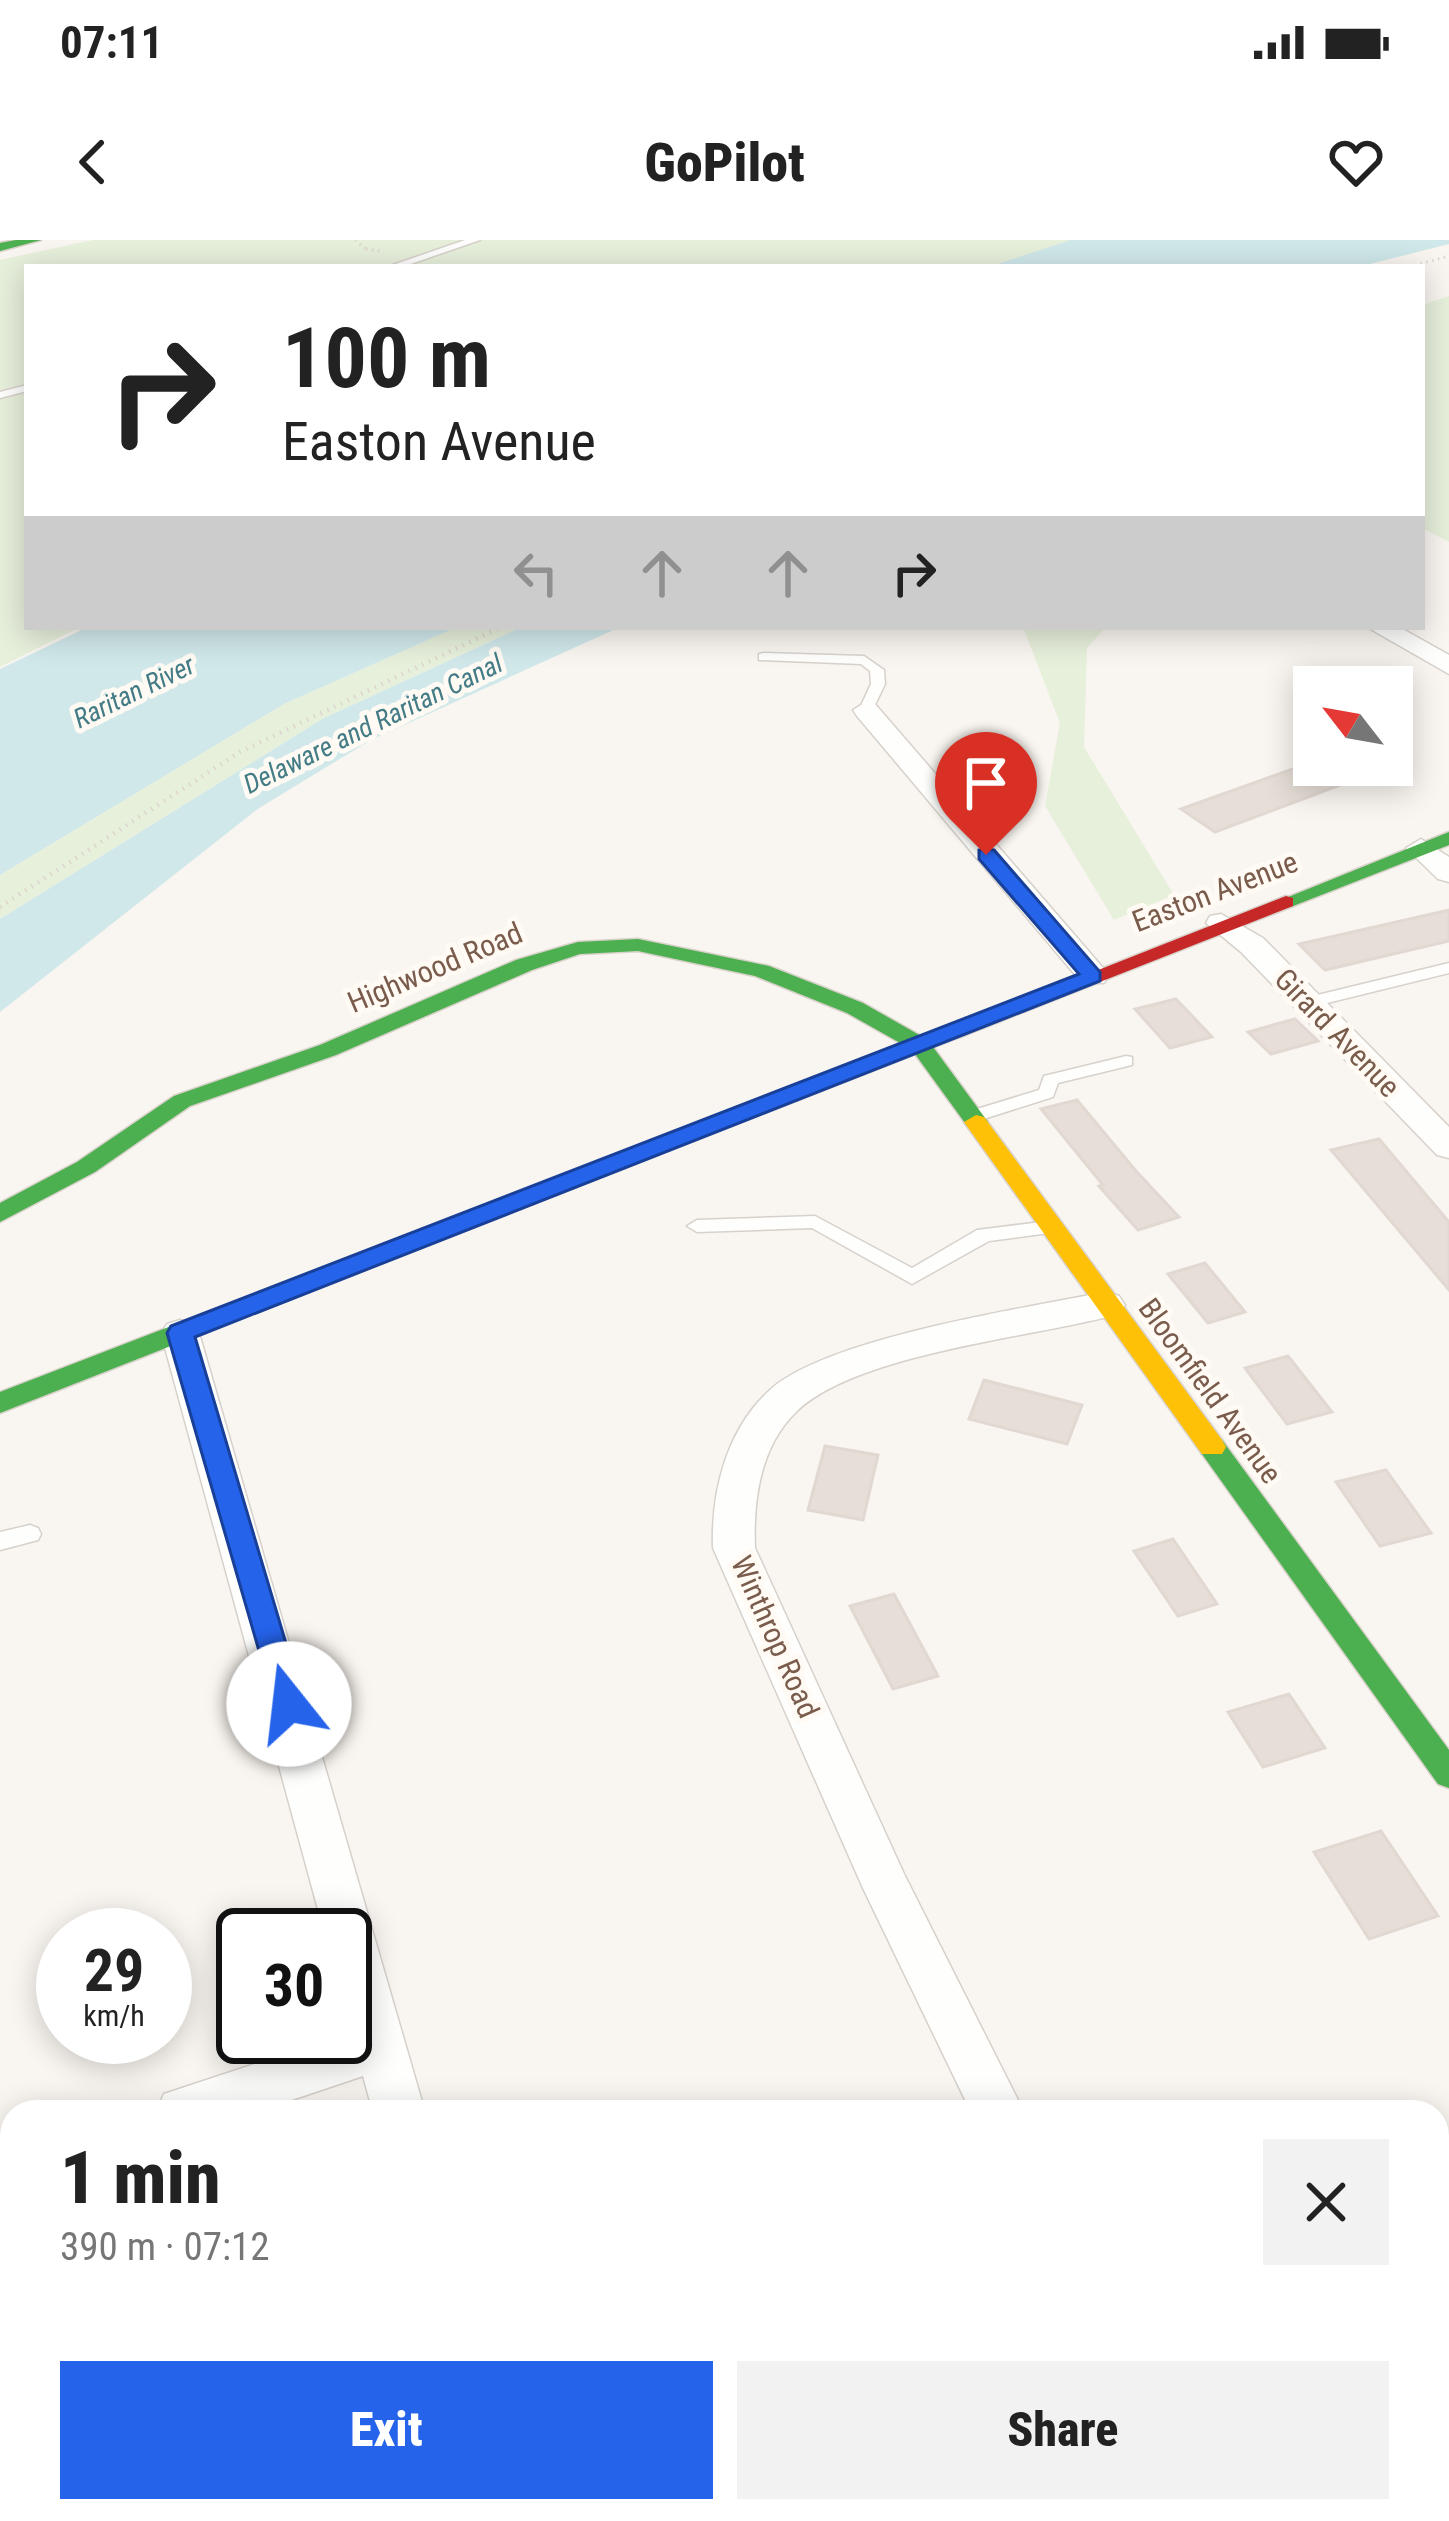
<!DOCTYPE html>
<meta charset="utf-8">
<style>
body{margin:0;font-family:"Roboto Condensed",sans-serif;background:#f2f2f2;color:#222;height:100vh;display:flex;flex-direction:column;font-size:45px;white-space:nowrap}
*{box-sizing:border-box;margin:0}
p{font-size:39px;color:#767676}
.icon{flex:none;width:66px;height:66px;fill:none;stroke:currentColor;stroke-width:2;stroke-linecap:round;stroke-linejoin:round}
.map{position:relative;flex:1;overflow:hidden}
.sheet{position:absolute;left:0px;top:1860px;width:1449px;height:423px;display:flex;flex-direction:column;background:#fff;border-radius:36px 36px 0 0;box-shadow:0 6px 30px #0003}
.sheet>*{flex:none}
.banner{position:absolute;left:24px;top:24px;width:1401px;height:366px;border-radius:0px;box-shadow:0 6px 30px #0003;background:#fff;color:#222;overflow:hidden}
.needle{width:78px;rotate:301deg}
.tools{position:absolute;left:1293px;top:426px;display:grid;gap:24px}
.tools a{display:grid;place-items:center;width:120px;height:120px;border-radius:0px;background:#fff;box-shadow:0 6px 30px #0003;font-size:60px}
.speed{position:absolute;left:36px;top:1668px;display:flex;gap:24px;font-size:60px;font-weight:700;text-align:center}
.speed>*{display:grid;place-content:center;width:156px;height:156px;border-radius:50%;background:#fff;box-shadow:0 6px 30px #0003;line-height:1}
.speed small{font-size:30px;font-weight:400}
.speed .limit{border:6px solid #111;border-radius:18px;background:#fff;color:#111}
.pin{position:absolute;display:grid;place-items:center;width:102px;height:102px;color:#fff;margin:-123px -51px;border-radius:50% 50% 50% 0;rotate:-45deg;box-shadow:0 0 12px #0007}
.pin .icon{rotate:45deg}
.me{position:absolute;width:132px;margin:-66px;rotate:344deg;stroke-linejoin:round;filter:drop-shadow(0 0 9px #0008)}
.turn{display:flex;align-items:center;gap:42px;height:252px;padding:0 60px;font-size:54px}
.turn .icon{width:156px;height:156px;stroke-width:2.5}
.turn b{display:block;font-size:84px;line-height:102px}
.lanes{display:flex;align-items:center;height:114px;padding:0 60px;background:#0003;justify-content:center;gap:60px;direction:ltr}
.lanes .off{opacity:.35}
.round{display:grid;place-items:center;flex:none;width:126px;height:126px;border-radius:0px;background:#f2f2f2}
.head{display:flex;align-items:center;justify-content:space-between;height:204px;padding:0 60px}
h1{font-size:72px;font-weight:800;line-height:90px}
.action{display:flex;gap:24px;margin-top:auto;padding:24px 60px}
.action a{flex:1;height:138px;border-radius:0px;background:#2563eb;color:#fff;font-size:48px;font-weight:800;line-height:138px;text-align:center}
.action a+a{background:#f2f2f2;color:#222}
.status{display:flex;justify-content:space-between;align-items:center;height:84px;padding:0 60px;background:#fff;direction:ltr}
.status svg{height:33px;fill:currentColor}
header{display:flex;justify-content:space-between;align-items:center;height:156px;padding:0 60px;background:#fff;font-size:54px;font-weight:800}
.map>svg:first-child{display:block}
</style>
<div class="status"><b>07:11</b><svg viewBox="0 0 49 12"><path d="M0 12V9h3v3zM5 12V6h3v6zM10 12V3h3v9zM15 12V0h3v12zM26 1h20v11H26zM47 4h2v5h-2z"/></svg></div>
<header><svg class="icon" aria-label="back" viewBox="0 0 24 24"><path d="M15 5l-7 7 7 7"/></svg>GoPilot<svg class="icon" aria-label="heart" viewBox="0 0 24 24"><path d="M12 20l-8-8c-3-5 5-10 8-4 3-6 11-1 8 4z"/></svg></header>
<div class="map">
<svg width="1449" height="2281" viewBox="0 0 1449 2281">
<rect width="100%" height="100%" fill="#f9f5f0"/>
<g fill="#e7f0db">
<polygon points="93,0 1089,0 1004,27 27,27 27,387 80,387 0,427 0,20"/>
<polygon points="1449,56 1449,302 1422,288 1422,65"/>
<polygon points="457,387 522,387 324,478 0,679 0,635 284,464"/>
<polygon points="1023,387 1106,387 1087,408 1084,507 1174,655 1114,680 1045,566 1060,483"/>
</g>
<g fill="#d0e8ea">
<polygon points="1071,0 1449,0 1449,4 1358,27 988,27"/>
<polygon points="88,387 457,387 284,464 0,635 0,429"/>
<polygon points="522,387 620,387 371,500 259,568 0,772 0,679 324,478"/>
</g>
<g fill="#e6ded7" stroke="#e2d8d2" stroke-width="3">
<polygon points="1304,525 1379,525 1380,530 1215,592 1181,569"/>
<polygon points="1449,670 1449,701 1325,730 1299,704"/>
<polygon points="1176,759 1212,797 1170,808 1135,769"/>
<polygon points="1295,779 1318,801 1271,814 1248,792"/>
<polygon points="1077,860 1136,931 1179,977 1138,990 1099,946 1103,945 1041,869"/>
<polygon points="1379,899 1449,982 1449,1050 1331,910"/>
<polygon points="1205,1023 1245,1072 1208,1083 1168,1034"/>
<polygon points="1288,1116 1332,1172 1287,1184 1245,1128"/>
<polygon points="984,1140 1082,1165 1067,1204 969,1179"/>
<polygon points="825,1206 878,1215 863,1280 808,1270"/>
<polygon points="1386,1230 1431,1293 1380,1306 1336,1242"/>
<polygon points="1173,1299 1217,1364 1178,1376 1134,1311"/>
<polygon points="894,1354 938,1436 893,1449 850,1366"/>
<polygon points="1289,1454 1325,1508 1263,1527 1228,1472"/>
<polygon points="1381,1591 1438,1676 1369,1699 1314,1612"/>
</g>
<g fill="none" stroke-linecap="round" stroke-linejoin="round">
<defs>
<g id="lane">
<polygon points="465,0 480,0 402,27 387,27"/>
<polygon points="27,145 27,151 0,158 0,152"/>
<polygon points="764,413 864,416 884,430 885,444 871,473 861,473 859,470 871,444 870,431 861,424 759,420 759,414"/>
<polygon points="1449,723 1449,733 1307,768 1298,763 1301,759"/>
<polygon points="1126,816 1132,817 1132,825 1058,843 1053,857 971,883 962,877 964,873 1039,850 1044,836"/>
<polygon points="815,976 912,1028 977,990 1049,981 1059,987 1049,993 989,1001 912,1044 812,988 697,992 687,986 697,980"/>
<polygon points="30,1285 38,1288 41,1294 38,1300 0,1310 0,1292"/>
</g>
<g id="street">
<polygon points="1367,387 1399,387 1449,415 1449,434"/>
<polygon points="866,462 875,464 1104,729 1109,736 1104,743 1082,743 857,476 853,470"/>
<polygon points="1421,599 1449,617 1449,642 1438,639 1406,608"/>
<polygon points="1221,674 1263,698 1449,887 1449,918 1437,915 1241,712 1206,683 1210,676"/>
<path d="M1106 1052 1119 1056 1125 1065 1119 1074C1036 1097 856 1113 796 1172 760 1207 753 1260 755 1308L905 1636 1024 1872H971L862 1646 713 1308C711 1251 727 1188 771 1149 831 1097 1025 1068 1106 1052Z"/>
<polygon points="180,1080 193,1084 199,1093 425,1872 373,1872 363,1836 256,1872 156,1872 164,1854 351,1792 345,1770 345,1695 325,1695 161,1093 167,1084"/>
<polygon points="12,1902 12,1954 0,1958 0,1906"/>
<polygon points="484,2271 544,2271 547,2281 487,2281"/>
<polygon points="1166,2271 1227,2271 1231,2281 1170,2281"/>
</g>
<g id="fast">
<polygon points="16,0 41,0 0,11 0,3"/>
<polygon points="1449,592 1449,605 1293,666 1286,668 1276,662"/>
<polygon points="638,699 769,726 863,763 921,796 957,783 965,785 965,795 933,807 988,882 984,887 968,887 915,814 0,1173 0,1152 902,804 847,773 755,736 638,711 580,714 532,730 336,815 190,866 95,932 0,982 0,963 77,922 174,856 320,805 516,720 578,702"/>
<polygon points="1212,1197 1222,1200 1449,1510 1449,1548 1438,1544 1202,1214 1198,1207 1202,1200"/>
</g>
<polygon id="slow" points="976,875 984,877 1222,1200 1226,1207 1222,1214 1202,1214 964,882"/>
<polygon id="jam" points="1286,656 1293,658 1293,666 965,795 949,795 946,790"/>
</defs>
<use href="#lane" stroke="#d7d1cb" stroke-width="3"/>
<use href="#street" stroke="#d7d1cb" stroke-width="3"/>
<use href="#fast" stroke="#d9d2cb" stroke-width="3"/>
<use href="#slow" stroke="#d9d2cb" stroke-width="3"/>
<use href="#jam" stroke="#d9d2cb" stroke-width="3"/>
<g stroke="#dcd5d0" stroke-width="3" stroke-dasharray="1.5 4.5" stroke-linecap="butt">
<polyline points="355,0 367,10"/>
<polyline points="366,9 384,12"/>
<polyline points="1409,27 1449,16"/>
</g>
<polyline stroke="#dcd5d0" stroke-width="4.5" stroke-dasharray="1.5 6" stroke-linecap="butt" points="0,667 240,512 501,387"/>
<use href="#lane" fill="#fefefd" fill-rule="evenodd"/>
<use href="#street" fill="#fefefd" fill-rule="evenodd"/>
<use href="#fast" fill="#4caf50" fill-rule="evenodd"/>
<use href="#slow" fill="#ffc107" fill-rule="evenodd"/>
<use href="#jam" fill="#c62828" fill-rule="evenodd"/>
</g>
<polygon fill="#2563eb" stroke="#184099" stroke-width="3" points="986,609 994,610 1100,732 1100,741 195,1097 304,1464 300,1473 289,1477 277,1473 167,1093 171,1086 1079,734 979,619 979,610"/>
<g text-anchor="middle" stroke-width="10" stroke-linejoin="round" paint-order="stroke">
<g font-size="27" font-style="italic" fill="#437c86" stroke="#fffaf3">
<text transform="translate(134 452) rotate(-26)" y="9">Raritan River</text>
<text transform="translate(373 484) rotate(-26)" y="9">Delaware and Raritan Canal</text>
</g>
<g font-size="30" fill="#7a5c4d" stroke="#fffaf3">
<text transform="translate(1215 652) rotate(-21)" y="10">Easton Avenue</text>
<text transform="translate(435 728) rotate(-23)" y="10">Highwood Road</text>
<text transform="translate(1337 793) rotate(46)" y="10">Girard Avenue</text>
<text transform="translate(1210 1151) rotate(54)" y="10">Bloomfield Avenue</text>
<text transform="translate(775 1397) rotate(66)" y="10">Winthrop Road</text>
</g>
</g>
</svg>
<div class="tools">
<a><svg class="needle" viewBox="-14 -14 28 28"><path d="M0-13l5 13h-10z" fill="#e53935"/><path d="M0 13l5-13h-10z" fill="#767676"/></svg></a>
</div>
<div class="speed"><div>29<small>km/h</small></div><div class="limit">30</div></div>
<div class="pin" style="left:986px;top:615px;background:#d93025"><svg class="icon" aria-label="arrive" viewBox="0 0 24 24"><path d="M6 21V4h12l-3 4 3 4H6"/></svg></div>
<svg class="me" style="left:289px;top:1464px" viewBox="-20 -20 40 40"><circle r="19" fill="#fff"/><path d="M0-13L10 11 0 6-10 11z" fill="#2563eb"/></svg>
<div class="banner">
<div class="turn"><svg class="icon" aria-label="right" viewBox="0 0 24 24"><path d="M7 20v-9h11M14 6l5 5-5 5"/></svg><div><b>100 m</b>Easton Avenue</div></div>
<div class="lanes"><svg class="icon off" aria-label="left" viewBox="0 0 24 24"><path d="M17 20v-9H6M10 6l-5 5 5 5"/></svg><svg class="icon off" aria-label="ahead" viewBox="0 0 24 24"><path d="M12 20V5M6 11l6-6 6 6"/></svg><svg class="icon off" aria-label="ahead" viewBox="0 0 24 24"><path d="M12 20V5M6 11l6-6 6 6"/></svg><svg class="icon" aria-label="right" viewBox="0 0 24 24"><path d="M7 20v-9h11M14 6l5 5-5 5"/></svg></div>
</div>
<section class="sheet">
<div class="head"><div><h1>1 min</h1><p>390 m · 07:12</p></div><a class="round"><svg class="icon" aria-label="close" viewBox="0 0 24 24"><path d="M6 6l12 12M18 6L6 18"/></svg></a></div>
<div class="action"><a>Exit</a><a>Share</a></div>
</section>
</div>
